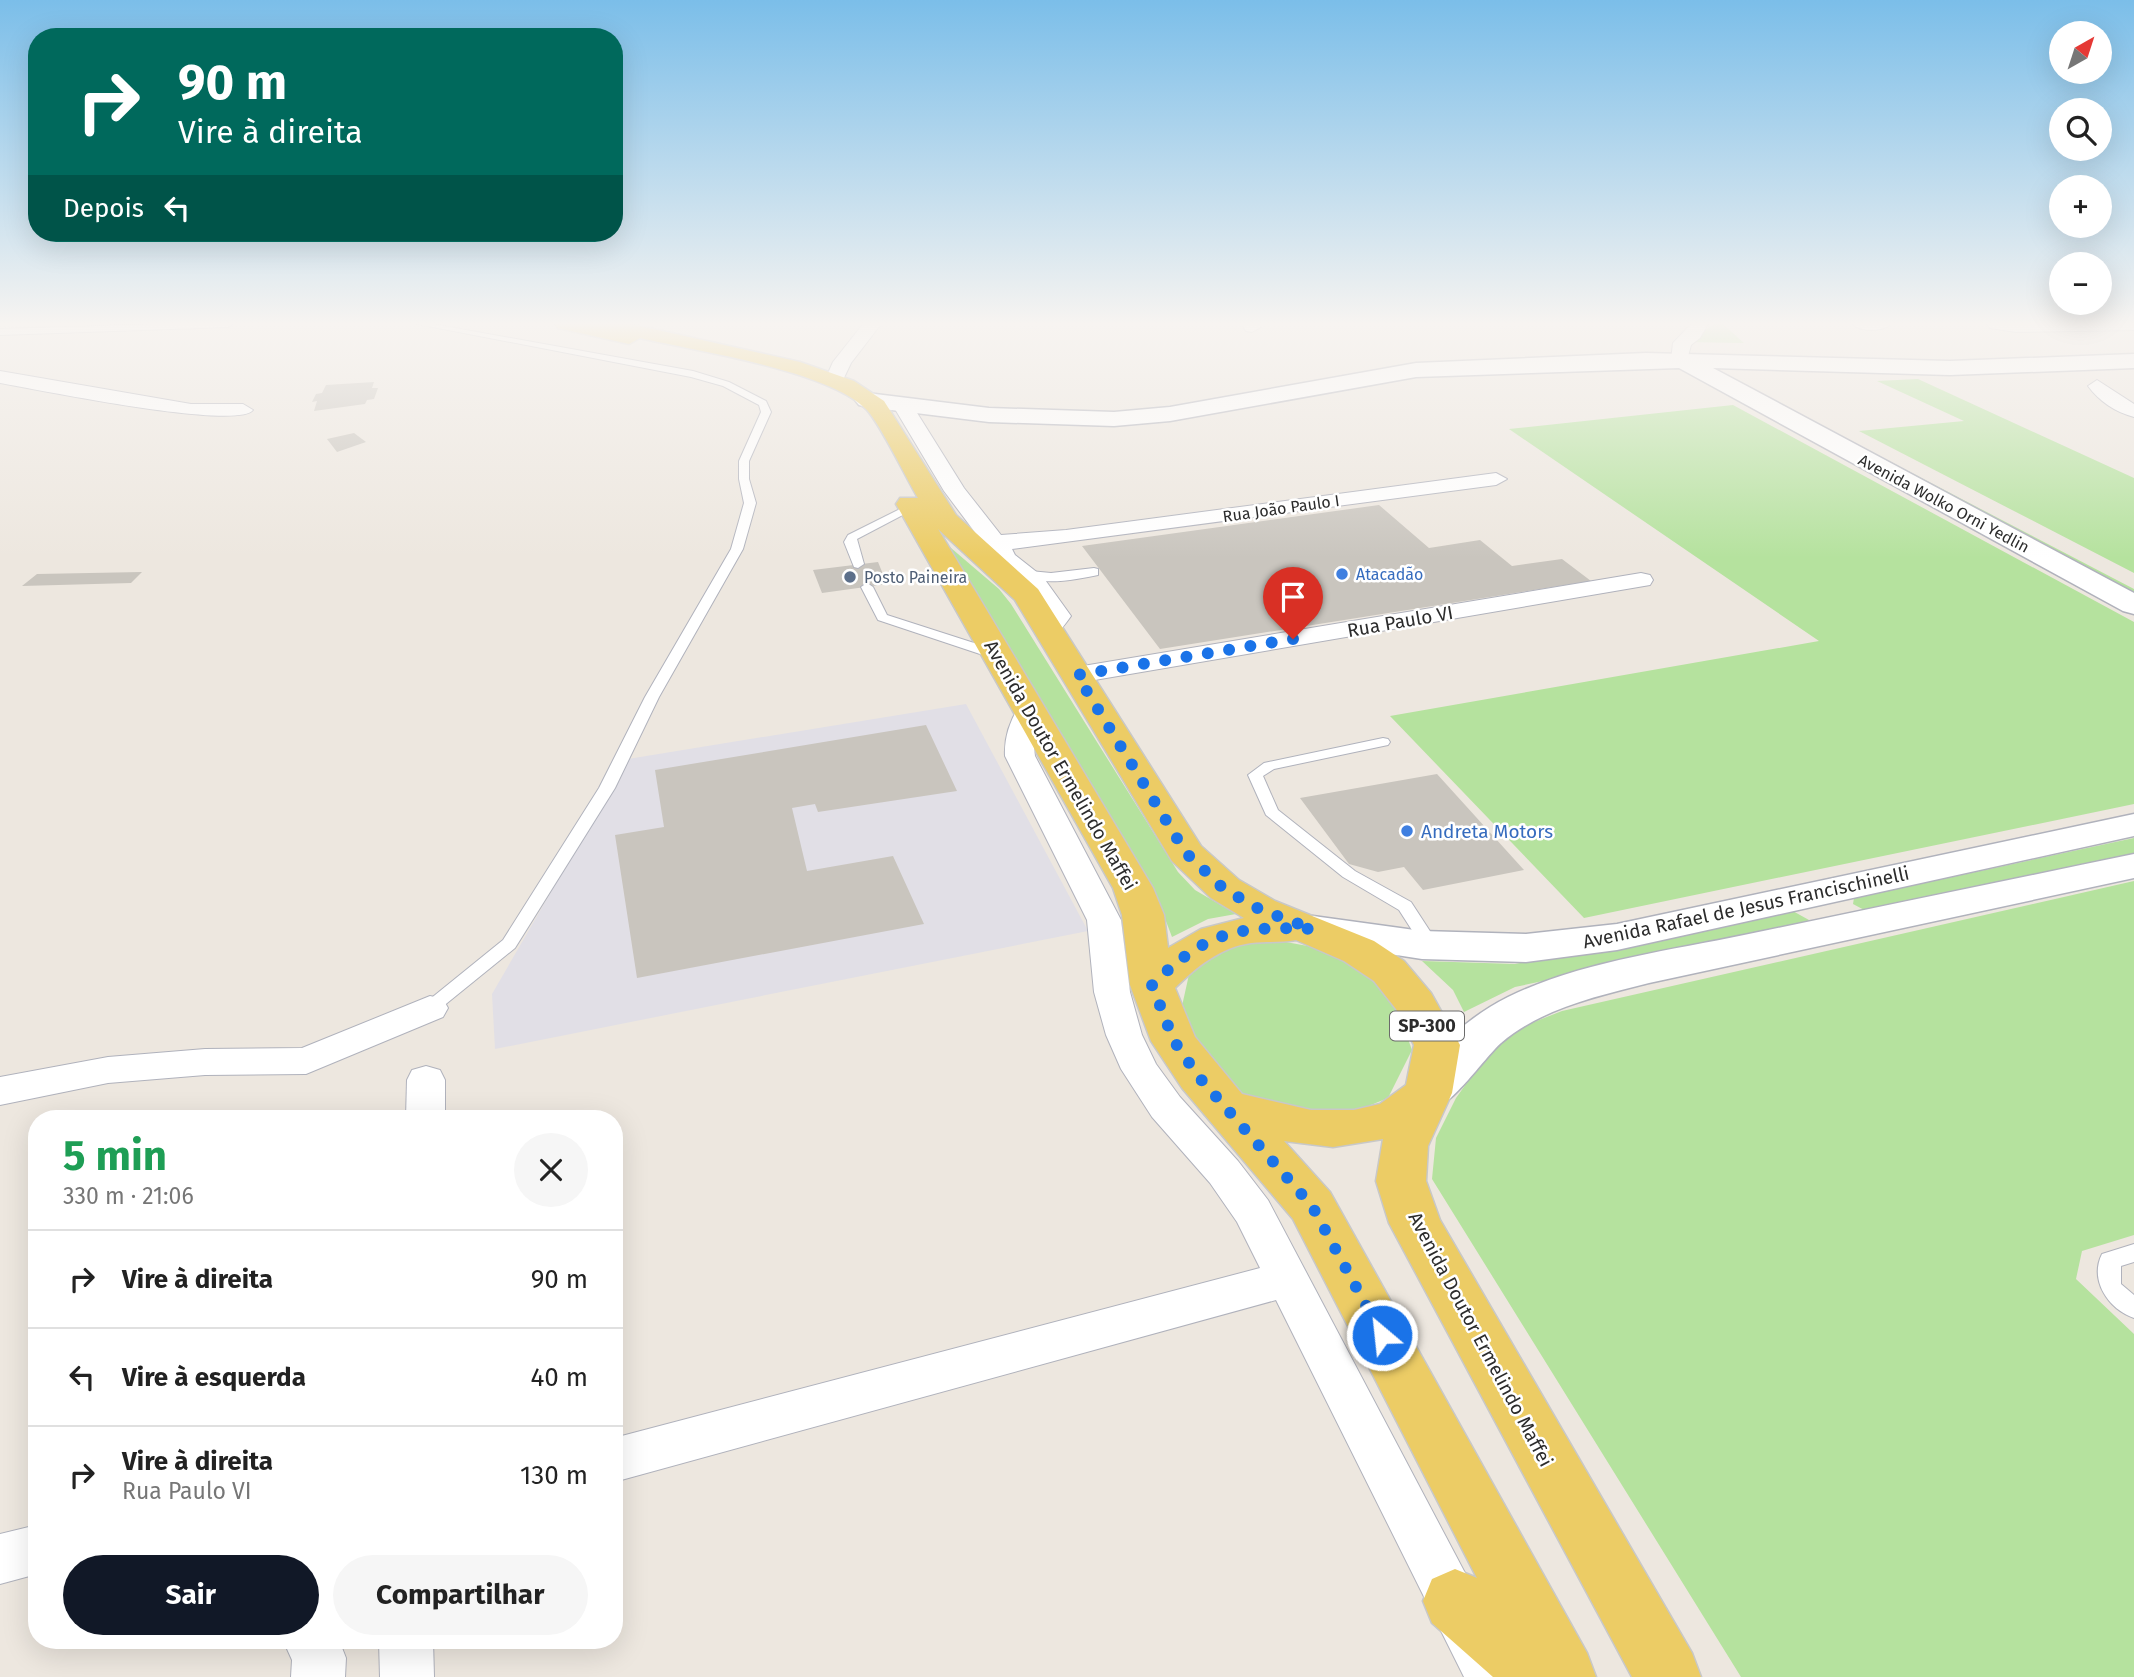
<!DOCTYPE html>
<html lang="pt">
<meta charset="utf-8">
<style>
body{margin:0;font-family:"Fira Sans",sans-serif;background:#f6f6f6;color:#222;height:100vh;display:flex;flex-direction:column;font-size:26px;white-space:nowrap}
*{box-sizing:border-box;margin:0}
p{font-size:23px;color:#767676}
.icon{flex:none;width:38px;height:38px;fill:none;stroke:currentColor;stroke-width:2;stroke-linecap:round;stroke-linejoin:round}
.map{position:relative;flex:1;overflow:hidden}
.sheet{position:absolute;left:28px;top:1110px;width:595px;height:539px;display:flex;flex-direction:column;background:#fff;border-radius:28px;box-shadow:0 7px 28px #0002}
.sheet>*{flex:none}
.hud{position:absolute;left:28px;top:28px;width:595px;height:214px;border-radius:28px;box-shadow:0 7px 28px #0002;background:#00695c;color:#fff;overflow:hidden}
.needle{width:46px;rotate:39deg}
.controls{position:absolute;left:2049px;top:21px;display:grid;gap:14px}
.controls a{display:grid;place-items:center;width:63px;height:63px;border-radius:50%;background:#fff;box-shadow:0 7px 28px #0002;font-size:35px}
.pin{position:absolute;display:grid;place-items:center;width:60px;height:60px;color:#fff;margin:-72px -30px;border-radius:50% 50% 50% 0;rotate:-45deg;box-shadow:0 0 7px #0007}
.pin .icon{rotate:45deg}
.me{position:absolute;width:77px;margin:-38px;rotate:332deg;stroke-linejoin:round;filter:drop-shadow(0 0 5px #0008)}
.turn{display:flex;align-items:center;gap:24px;height:147px;padding:0 35px;font-size:32px}
.turn .icon{width:91px;height:91px;stroke-width:2.5}
.turn b{display:block;font-size:49px;line-height:60px}
.then{display:flex;align-items:center;height:66px;padding:0 35px;background:#0003;gap:14px;font-size:26px}
.round{display:grid;place-items:center;flex:none;width:74px;height:74px;border-radius:37px;background:#f6f6f6}
.overview{display:flex;align-items:center;justify-content:space-between;height:119px;padding:0 35px}
h1{font-size:42px;font-weight:700;line-height:52px;color:#1e9e55}
.action{display:flex;gap:14px;margin-top:auto;padding:14px 35px}
.action a{flex:1;height:80px;border-radius:42px;background:#111827;color:#fff;font-size:28px;font-weight:700;line-height:80px;text-align:center}
.action a+a{background:#f6f6f6;color:#222}
ul{padding:0;list-style:none}
li{display:flex;align-items:center;gap:21px;height:98px;padding:0 35px;border-top:2px solid #e0e0e0}
li div{flex:1}
li b{display:block;font-size:26px}
li em{font-style:normal}
.map>svg:first-child{display:block}
</style>
<div class="map">
<svg width="2134" height="1677" viewBox="0 0 2134 1677">
<rect width="100%" height="100%" fill="#ede7df"/>
<polygon fill="#e1dfe6" points="966,704 1088,931 495,1049 492,994 628,759"/>
<g fill="#b5e29e">
<polygon points="1714,324 1723,324 1744,343 1688,342"/>
<polygon points="1707,366 2134,589 2134,598"/>
<polygon points="1918,379 2134,478 2134,573 1859,431 1964,421 1877,381"/>
<polygon points="1733,405 2134,622 2134,804 1584,918 1390,716 1819,641 1509,429"/>
<polygon points="944,542 999,589 1011,604 1178,872 1195,890 1236,914 1208,919 1172,937 1161,908"/>
<polygon points="2134,838 2134,855 1868,912 1853,904 1854,898"/>
<polygon points="2134,881 2134,1235 2082,1251 2076,1279 2134,1334 2134,1677 1741,1677 1432,1179 1436,1138 1456,1098 1486,1056 1511,1031 1562,1011"/>
<polygon points="1791,910 1809,920 1807,925 1515,987 1464,1012 1453,990 1422,961 1515,964"/>
<polygon points="1275,940 1324,949 1366,974 1396,1006 1412,1050 1388,1098 1344,1116 1278,1113 1237,1091 1188,1034 1182,1006 1190,970 1226,945"/>
</g>
<g fill="#c9c5be">
<polygon points="374,382 372,388 378,388 374,399 367,400 365,404 314,411 317,401 312,402 316,394 322,393 326,385"/>
<polygon points="354,433 366,442 337,452 327,439"/>
<polygon points="1379,505 1429,548 1480,540 1512,566 1562,559 1591,581 1160,649 1082,546"/>
<polygon points="878,562 887,584 822,593 813,570"/>
<polygon points="142,572 131,583 22,586 37,574"/>
<polygon points="926,725 957,791 818,812 815,804 792,808 807,871 893,856 924,924 637,978 615,835 664,827 655,770"/>
<polygon points="1437,774 1524,870 1423,890 1404,867 1378,872 1349,864 1300,798"/>
</g>
<g fill="none" stroke-linecap="round" stroke-linejoin="round">
<defs>
<g id="lane">
<polygon points="164,324 232,324 228,327 0,335 0,329"/>
<polygon points="417,324 433,324 693,371 729,382 766,401 771,412 749,461 749,479 756,503 743,549 659,697 615,788 515,948 436,1012 424,1012 421,1008 424,1004 503,940 599,788 645,697 731,549 744,503 739,479 739,461 761,412 759,405 723,386 691,377"/>
<polygon points="908,505 918,507 857,539 864,564 858,568 854,567 844,542 848,535"/>
<path d="M1094 568 1098 569V575C1079 579 1041 587 1024 575L1030 571 1051 573Z"/>
<polygon points="867,583 873,587 887,615 1002,652 1004,655 997,659 992,658 878,620 861,587"/>
<polygon points="1383,738 1388,739 1390,742 1388,745 1274,769 1263,776 1278,810 1355,871 1411,902 1439,945 1430,951 1424,949 1399,910 1343,877 1266,815 1248,775 1264,763"/>
<path d="M2134 1244V1262L2121 1266V1284L2134 1295V1318C2108 1309 2089 1280 2102 1254Z"/>
</g>
<g id="street">
<polygon points="863,324 881,324 851,363 841,384 827,384 825,380 833,362"/>
<polygon points="1242,324 1258,324 1261,327 1252,332 1246,331"/>
<polygon points="1691,324 1708,324 1700,338 1691,345 1686,364 1674,364 1671,360 1673,343"/>
<path d="M1852 324H1891C1882 332 1861 332 1852 324Z"/>
<polygon points="1987,324 2134,324 2134,330 2016,332 1990,328"/>
<path d="M0 371 191 404H243L253 410C237 431 35 389 0 383Z"/>
<path d="M2097 380 2134 404V417C2115 412 2099 401 2088 386Z"/>
<path d="M902 398 909 400 964 488 1001 535 1066 530 1496 473 1507 479 1496 485 1012 549 1015 555 1043 577 1071 616C1062 629 1056 638 1039 633L1035 628 1045 615C1025 583 996 556 960 547L956 542 960 537 977 535 944 491 892 404Z"/>
<polygon points="1641,573 1650,575 1653,580 1650,585 1077,683 1067,681 1064,675 1067,669 1077,667"/>
<path d="M1030 703 1040 705 1044 711 1033 741 1035 756 1121 920 1130 992 1142 1035 1156 1064 1180 1097 1238 1161 1268 1200 1520 1677H1464L1276 1300 614 1482V1438L1260 1268 1237 1222 1210 1183 1152 1117 1121 1069 1106 1035 1094 992 1087 920 1005 756C1004 738 1010 720 1020 705Z"/>
<polygon points="430,996 443,999 448,1008 443,1017 306,1074 205,1075 108,1083 0,1105 0,1077 108,1057 205,1049 302,1048"/>
<polygon points="426,1066 440,1070 445,1080 445,1118 406,1118 407,1080 412,1070"/>
<polygon points="37,1525 37,1574 0,1584 0,1534"/>
<polygon points="283,1640 339,1640 346,1658 345,1677 291,1677 292,1660"/>
<polygon points="379,1640 433,1640 434,1677 380,1677"/>
</g>
<g id="secondary">
<polygon points="1646,353 1950,361 2134,354 2134,368 1950,375 1713,368 2134,593 2134,614 2123,611 1679,368 1416,377 1170,421 1114,426 989,422 867,407 859,405 855,400 859,395 867,393 989,408 1114,412 1170,407 1416,363"/>
<polygon points="2134,814 2134,836 1617,950 1526,962 1422,959 1313,942 1298,938 1292,929 1298,920 1313,916 1422,931 1526,934 1617,924"/>
<path d="M2134 854V878L1649 983C1598 996 1542 1008 1501 1043 1483 1059 1449 1111 1427 1110 1422 1109 1416 1106 1411 1105L1404 1093C1427 1054 1468 1017 1508 997 1580 962 1667 951 1744 935 1874 908 2004 881 2134 854Z"/>
</g>
<path id="primary" d="M555 324H631L800 362 854 381 884 401 956 515 1038 589 1201 846 1239 880 1275 901 1374 941 1404 961 1431 993 1460 1045 1452 1093 1428 1146 1426 1181 1440 1220 1692 1653 1701 1677H1632L1389 1223 1376 1181 1383 1139 1333 1147 1284 1141 1330 1192 1587 1653 1596 1677H1493L1432 1623 1423 1601 1432 1579 1455 1569 1477 1578 1293 1219 1182 1088 1151 1041 1130 985 1122 915 1113 888 896 504 900 498H918C905 476 882 427 867 410 829 370 695 351 640 338L629 344 558 328ZM938 529 1015 600 1172 861 1211 898 1244 918 1201 929 1168 948 1164 915 1153 888ZM1296 940 1344 961 1374 981 1396 1009 1414 1045 1406 1085 1380 1104 1354 1110H1311L1242 1094 1195 1037 1175 988C1196 967 1221 947 1251 943 1266 941 1282 943 1296 940Z"/>
</defs>
<use href="#lane" stroke="#b0b2bc" stroke-width="2"/>
<use href="#street" stroke="#b0b2bc" stroke-width="2"/>
<use href="#secondary" stroke="#b0b2bc" stroke-width="3"/>
<use href="#primary" stroke="#c8c8c8" stroke-width="3"/>
<use href="#lane" fill="#fff" fill-rule="evenodd"/>
<use href="#street" fill="#fff" fill-rule="evenodd"/>
<use href="#secondary" fill="#fff" fill-rule="evenodd"/>
<use href="#primary" fill="#eccc65" fill-rule="evenodd"/>
</g>
<linearGradient id="sky" x2="0" y2="1"><stop stop-color="#7bbee9"/><stop offset="0.58" stop-color="#f7f4f1"/><stop offset="1" stop-color="#f7f4f1" stop-opacity="0"/></linearGradient>
<rect width="2134" height="558" fill="url(#sky)"/>
<g fill="none" stroke-linecap="round" stroke-linejoin="round">
<path stroke="#1a73e8" stroke-width="12" stroke-dasharray="0 21.6" d="M1293 639 1077 675 1186 853 1224 889 1261 910 1313 929C1237 926 1208 930 1152 985L1174 1041 1198 1076 1312 1206 1382 1335"/>
</g>
<g fill="#3f7fe0" stroke="#fff" stroke-width="2.5">
<circle cx="1342" cy="574" r="7"/>
<circle cx="1407" cy="831" r="7"/>
</g>
<circle fill="#5c6f8a" stroke="#fff" stroke-width="2.5" cx="850" cy="577" r="7"/>
<g text-anchor="middle" stroke-width="5" stroke-linejoin="round" paint-order="stroke">
<g font-size="16" fill="#2c2c2c" stroke="#fff">
<text transform="translate(1944 503) rotate(28)" y="6">Avenida Wolko Orni Yedlin</text>
<text transform="translate(1281 508) rotate(-8)" y="6">Rua João Paulo I</text>
</g>
<g font-size="16" fill="#366cbe" stroke="#fff" text-anchor="start">
<text x="1356" y="580">Atacadão</text>
</g>
<g font-size="16" fill="#4e5e75" stroke="#fff" text-anchor="start">
<text x="864" y="583">Posto Paineira</text>
</g>
<rect fill="#fff" stroke="#6b6b6b" stroke-width="2" x="1390" y="1011.5" width="74" height="29" rx="5"/>
<g font-size="18" font-weight="bold" fill="#2c2c2c">
<text x="1427" y="1032">SP-300</text>
</g>
<g font-size="19" fill="#2c2c2c" stroke="#fff">
<text transform="translate(1400 621) rotate(-10)" y="7">Rua Paulo VI</text>
<text transform="translate(1061 765) rotate(60)" y="7">Avenida Doutor Ermelindo Maffei</text>
<text transform="translate(1746 907) rotate(-12)" y="7">Avenida Rafael de Jesus Francischinelli</text>
<text transform="translate(1481 1339) rotate(62)" y="7">Avenida Doutor Ermelindo Maffei</text>
</g>
<g font-size="19" fill="#366cbe" stroke="#fff" text-anchor="start">
<text x="1421" y="838">Andreta Motors</text>
</g>
</g>
</svg>
<div class="controls">
<a><svg class="needle" viewBox="-14 -14 28 28"><path d="M0-13l5 13h-10z" fill="#e53935"/><path d="M0 13l5-13h-10z" fill="#767676"/></svg></a>
<a><svg class="icon" aria-label="search" viewBox="0 0 24 24"><circle cx="10" cy="10" r="6"/><path d="M15 15l6 6"/></svg></a>
<a>+</a>
<a>−</a>
</div>
<div class="pin" style="left:1293px;top:639px;background:#d93025"><svg class="icon" aria-label="arrive" viewBox="0 0 24 24"><path d="M6 21V4h12l-3 4 3 4H6"/></svg></div>
<svg class="me" style="left:1382px;top:1335px" viewBox="-20 -20 40 40"><circle r="17" fill="#1a73e8" stroke="#fff" stroke-width="3"/><path d="M0-11L8 9 0 5-8 9z" fill="#fff"/></svg>
<div class="hud">
<div class="turn"><svg class="icon" aria-label="right" viewBox="0 0 24 24"><path d="M7 20v-9h11M14 6l5 5-5 5"/></svg><div><b>90 m</b>Vire à direita</div></div>
<div class="then">Depois<svg class="icon" aria-label="left" viewBox="0 0 24 24"><path d="M17 20v-9H6M10 6l-5 5 5 5"/></svg></div>
</div>
<section class="sheet">
<div class="overview"><div><h1>5 min</h1><p>330 m · 21:06</p></div><a class="round"><svg class="icon" aria-label="close" viewBox="0 0 24 24"><path d="M6 6l12 12M18 6L6 18"/></svg></a></div>
<ul>
<li><svg class="icon" aria-label="right" viewBox="0 0 24 24"><path d="M7 20v-9h11M14 6l5 5-5 5"/></svg><div><b>Vire à direita</b></div><em>90 m</em></li>
<li><svg class="icon" aria-label="left" viewBox="0 0 24 24"><path d="M17 20v-9H6M10 6l-5 5 5 5"/></svg><div><b>Vire à esquerda</b></div><em>40 m</em></li>
<li><svg class="icon" aria-label="right" viewBox="0 0 24 24"><path d="M7 20v-9h11M14 6l5 5-5 5"/></svg><div><b>Vire à direita</b><p>Rua Paulo VI</p></div><em>130 m</em></li>
</ul>
<div class="action"><a>Sair</a><a>Compartilhar</a></div>
</section>
</div>
